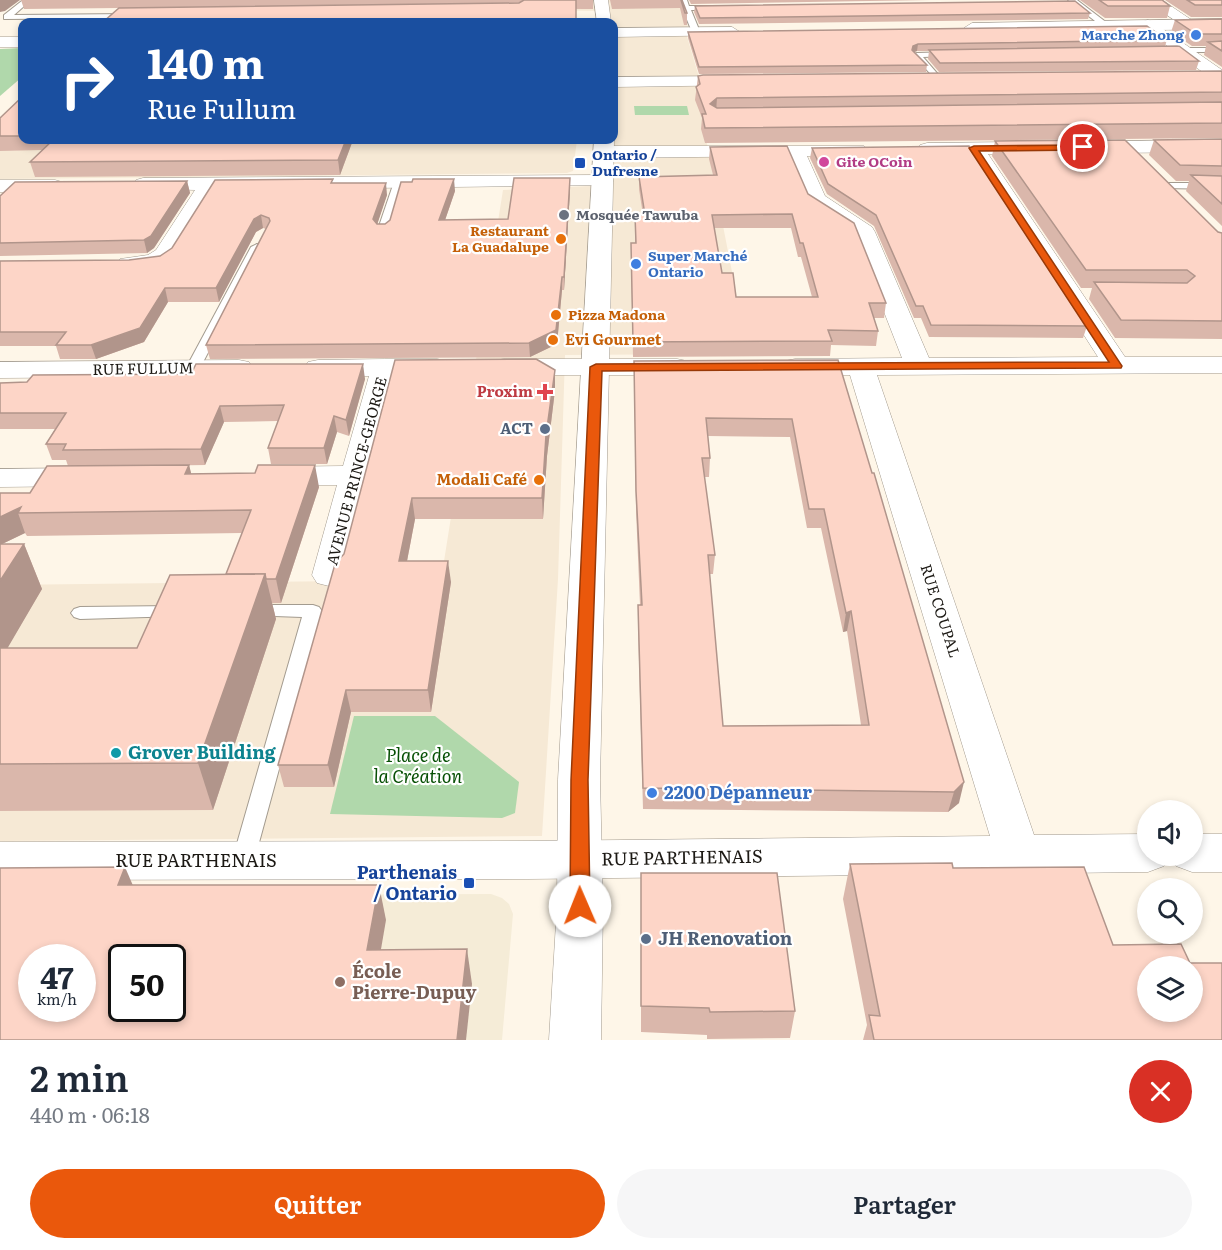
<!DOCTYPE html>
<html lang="fr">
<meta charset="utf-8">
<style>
body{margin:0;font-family:Literata,serif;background:#f6f6f7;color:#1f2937;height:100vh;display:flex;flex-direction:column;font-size:22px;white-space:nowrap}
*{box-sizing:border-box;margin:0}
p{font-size:20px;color:#747a83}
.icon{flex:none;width:33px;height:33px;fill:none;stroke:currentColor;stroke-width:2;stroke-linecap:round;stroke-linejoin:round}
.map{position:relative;height:1040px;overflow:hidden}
.side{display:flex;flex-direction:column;background:#fff;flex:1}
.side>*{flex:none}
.banner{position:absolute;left:18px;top:18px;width:600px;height:126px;border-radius:12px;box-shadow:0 3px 9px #0003;background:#1a4fa0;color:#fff;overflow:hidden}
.controls{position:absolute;left:1137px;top:800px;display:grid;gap:12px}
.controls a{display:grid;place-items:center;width:66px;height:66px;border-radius:50%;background:#fff;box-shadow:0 3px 9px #0003;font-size:30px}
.speed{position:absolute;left:18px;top:944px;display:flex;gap:12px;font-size:30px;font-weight:700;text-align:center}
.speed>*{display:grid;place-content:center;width:78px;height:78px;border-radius:50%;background:#fff;box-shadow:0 3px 9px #0003;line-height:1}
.speed small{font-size:15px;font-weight:400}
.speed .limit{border:3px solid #111;border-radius:9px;background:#fff;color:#111}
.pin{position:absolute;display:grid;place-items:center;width:51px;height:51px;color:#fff;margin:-26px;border:3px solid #fff;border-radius:50%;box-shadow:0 2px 6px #0007}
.me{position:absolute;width:66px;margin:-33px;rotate:359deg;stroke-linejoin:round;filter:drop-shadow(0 0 4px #0008)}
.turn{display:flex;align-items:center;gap:21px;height:126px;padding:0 30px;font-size:27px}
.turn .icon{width:78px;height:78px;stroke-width:2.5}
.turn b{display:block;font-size:42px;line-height:51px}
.round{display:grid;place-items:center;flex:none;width:63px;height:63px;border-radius:32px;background:#f6f6f7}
.overview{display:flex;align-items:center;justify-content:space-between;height:102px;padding:0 30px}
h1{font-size:36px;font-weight:600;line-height:45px}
.button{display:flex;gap:12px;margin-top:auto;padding:12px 30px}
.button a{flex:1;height:69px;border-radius:36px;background:#ea580c;color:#fff;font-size:24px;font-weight:600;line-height:69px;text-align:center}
.button a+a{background:#f6f6f7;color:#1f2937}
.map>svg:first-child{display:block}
</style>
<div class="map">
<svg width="1222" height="1040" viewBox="0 0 1222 1040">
<rect width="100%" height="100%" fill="#fef6e8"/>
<g fill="#f6e9d5">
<polygon points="518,0 679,0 689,30 685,30 699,77 696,87 740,313 717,354 565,355 558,579 542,836 0,841 0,585 441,580 503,190 612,185 611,140 614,140 614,22 607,22 606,11 518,10"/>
<polygon points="0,135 22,140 577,140 573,171 567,173 0,179"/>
</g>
<path fill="#f5ecd7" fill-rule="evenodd" d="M491 894 502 898 509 904 513 914 502 1040H0V896ZM32 957H82V1008H32ZM122 957H172V1008H122Z"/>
<g fill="#b0d8ab">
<polygon points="22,48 22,77 0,96 0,49"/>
<polygon points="634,106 687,106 689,115 635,115"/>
<polygon points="354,716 435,716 519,782 515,813 502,818 330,814"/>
</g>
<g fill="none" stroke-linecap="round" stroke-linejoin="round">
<defs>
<g id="lane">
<polygon points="23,0 31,0 14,15 132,14 136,16 132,18 4,19 4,15"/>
<polygon points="679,0 687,0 689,6 715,6 719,8 715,10 691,10 700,32 696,34 692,32"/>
<polygon points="1068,0 1077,0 1111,26 1104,28"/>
<rect x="1181" y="48" width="41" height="4"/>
<polygon points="953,52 953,56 950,56 923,57 942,79 938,82 913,55 917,53"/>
<polygon points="399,179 404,182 389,232 387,234 379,234 377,232 394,182"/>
<polygon points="1166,183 1222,183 1222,189 1162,188 1162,184"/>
<polygon points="257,244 263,247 200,368 193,372 188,371 186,368 251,247"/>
<polygon points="252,605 313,605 319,607 322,611 254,861 251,868 243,871 235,868 232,861 302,617 246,615 243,611 246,607"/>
<polygon points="175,606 181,608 184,612 181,616 80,619 74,617 71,613 74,609 80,607"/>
</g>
<g id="street">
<polygon points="1145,0 1162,0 1199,25 1196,28 1186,28"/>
<polygon points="1148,20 1153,22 1222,70 1222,83 1216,82 1143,28 1140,25 1143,22"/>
<polygon points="743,76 749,77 752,81 749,85 614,87 614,77"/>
<polygon points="1222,140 1222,152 988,154 1125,357 1222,357 1222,373 877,375 1034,835 1148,834 1148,855 1170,855 1164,866 1148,872 528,879 0,880 0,842 528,841 990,836 850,375 795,375 785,373 781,367 785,361 795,359 902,358 854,235 808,205 787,156 604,158 597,156 594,152 597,148 604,146 864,146 867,150 864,154 857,156 807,156 825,196 872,227 875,232 929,358 1098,357 968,154 920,153 917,149 920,145 927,143"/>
<path d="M603 175 610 177 613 181 610 185 216 190C205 208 187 245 174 259 162 272 136 273 120 269L116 264 120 259 148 255 156 250 195 190 136 188 133 184 136 180 143 178Z"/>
<polygon points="0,180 55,180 62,182 65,186 62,190 55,192 0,192"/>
<polygon points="385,359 437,359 447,361 451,367 447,373 437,375 397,376 346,575 341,583 329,586 317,583 312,575 337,485 271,485 260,483 255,476 260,469 271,467 343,466 369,376 318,376 308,374 304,368 308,362 318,360"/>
<polygon points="504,359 677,359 687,361 691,367 687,373 677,375 504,375 494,373 490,367 494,361"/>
<polygon points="239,360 249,362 253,368 249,374 239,376 0,378 0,362"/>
<polygon points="84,468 95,470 100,477 95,484 84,486 0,487 0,469"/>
<polygon points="1192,834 1222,834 1222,872 1192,872 1176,866 1170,855 1192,855"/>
</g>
<g id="secondary">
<polygon points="594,0 608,0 611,22 597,22"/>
<polygon points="1222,19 1222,29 972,33 964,28 972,23"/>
<polygon points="732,27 740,32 737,35 614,37 614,28"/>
<rect x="0" y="37" width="22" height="10"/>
<polygon points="594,140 614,140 600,780 603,906 601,1040 549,1040 557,906 558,780"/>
</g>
</defs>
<use href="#lane" stroke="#a39b8f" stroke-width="2"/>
<use href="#street" stroke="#a39b8f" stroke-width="1"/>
<use href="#secondary" stroke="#a39b8f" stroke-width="1"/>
<use href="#lane" fill="#fff" fill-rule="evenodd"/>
<use href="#street" fill="#fff" fill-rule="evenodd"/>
<use href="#secondary" fill="#fff" fill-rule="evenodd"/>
</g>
<g fill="#dab7ab" fill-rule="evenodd">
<polygon points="21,0 593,0 593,9 119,8 24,9"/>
<polygon points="610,0 682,0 687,13 687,25 684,25 680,8 612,9"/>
<polygon points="689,0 931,0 691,4"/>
<polygon points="1080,0 1162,0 1170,6 1167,18 1105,18"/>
<polygon points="1165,0 1222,0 1222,17 1191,17"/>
<polygon points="695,6 1090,13 1088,19 699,24 694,12"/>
<polygon points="1222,19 1222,67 1204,55 1206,46 1192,46 1171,32 1175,20"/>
<polygon points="688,32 1167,40 1165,46 1199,61 1196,70 939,72 928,59 929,51 917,51 914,52 927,65 926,72 699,74 688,38"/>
<polygon points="1222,71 1222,138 705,143 701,129 702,118 695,100 698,76"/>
<polygon points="22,97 22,140 353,140 340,175 35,177 30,162 42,150 0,151 0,118"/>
<polygon points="1222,139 1222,226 1186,191 1189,181 1176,181 1149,155 1154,140"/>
<polygon points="995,141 1222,233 1222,339 1115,338 1089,299 1092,288 1081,288 992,156"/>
<path d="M710 147 808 194 886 303 884 318H874L878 331 876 346 831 345 830 356 633 357 631 257 635 243V215H643L639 189V177L713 175 709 159ZM714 228H791L798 257H801L812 297H736L722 273Z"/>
<polygon points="812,148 1087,326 1083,338 929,337 921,318 914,318 874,226 827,194 810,158"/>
<polygon points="570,178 570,190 564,290 562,290 557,344 530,357 210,359 206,345 266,229 263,228 256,232 219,302 168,302 144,342 96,359 60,359 56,346 0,346 0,261 129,260 160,256 333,183 387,195 377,224 385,224 455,191 445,220 508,219"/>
<polygon points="187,181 190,193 154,248 147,253 0,256 0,196"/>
<polygon points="536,359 555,390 547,456 543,519 415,519 407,561 451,582 431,712 351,712 334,787 284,787 278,765 335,564"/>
<path d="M838 360 959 803 948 812 643 809 638 625V605H640L636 510 634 361ZM708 436 790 437 807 528H821L843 632 847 631 861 725 723 726 709 574H713L715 555 704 477H709L710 458Z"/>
<path d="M365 379 349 436 337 432 327 464H271L268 448 278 421 224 422 205 465 136 466 189 465 191 474 319 487 281 603H272L276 619 213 810 0 811V493H30L68 466 66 460H52L46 444 55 429H0V383ZM25 533 27 536 242 533 226 574 137 648H7L42 589 24 544H2Z"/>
<polygon points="850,864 953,868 1113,945 1190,963 1222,1040 863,1040 867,1025 843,899"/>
<polygon points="641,873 795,1011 790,1038 707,1039 707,1035 641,1032"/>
</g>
<g fill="#b1958b">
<polygon points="0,0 20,0 5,11 0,12"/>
<polygon points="918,44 917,51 912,53 913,46"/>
<polygon points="717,98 716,112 710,104"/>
<polygon points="346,140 353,140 340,175 338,160"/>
<polygon points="570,178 570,190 564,290 564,277"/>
<polygon points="454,179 455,191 441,232 439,220"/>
<polygon points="187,181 190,193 154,248 147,253 144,240"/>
<polygon points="386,183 387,195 375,231 373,219"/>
<polygon points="261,215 263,228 256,232 219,302 216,288 254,219"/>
<polygon points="562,277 562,290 557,344 530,357 529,343"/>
<polygon points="165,288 168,302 144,342 96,359 91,345"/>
<polygon points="363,364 365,379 349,436 346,420"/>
<polygon points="555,370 555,390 547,456 543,519 542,498 546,435"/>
<polygon points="220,406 224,422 205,465 201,449"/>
<polygon points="334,416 337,432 327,464 324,448"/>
<polygon points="189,465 195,488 185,474"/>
<polygon points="315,465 319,487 281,603 276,579"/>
<polygon points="412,498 415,519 403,582 399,561"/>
<polygon points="21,507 18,513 25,533 0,545 0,517"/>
<polygon points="24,544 42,589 0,661 0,581"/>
<polygon points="448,561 451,582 431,712 428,690"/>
<polygon points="265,574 276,619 213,810 198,763"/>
<polygon points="851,611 847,631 843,632 846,613"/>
<polygon points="346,690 351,712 334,787 328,765"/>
<polygon points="964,782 959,803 948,812 954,792"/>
<polygon points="125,867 140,902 118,885"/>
<polygon points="379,885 386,920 375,984 367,950"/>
<polygon points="467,949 472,984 466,1040 457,1040"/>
</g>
<g fill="#fdd5c7" stroke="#b1958b" stroke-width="1.5" fill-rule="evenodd">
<polygon points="524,0 576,0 576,22 103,22 119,8 519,3"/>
<polygon points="681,0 682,0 687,13 685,13"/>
<polygon points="1099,0 1162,0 1170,6 1108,6"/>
<polygon points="1187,0 1222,0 1222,5 1195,5"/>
<polygon points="1075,1 1090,13 700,18 695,6"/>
<polygon points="1222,19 1222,34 1196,34 1175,20"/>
<polygon points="1147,26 1167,40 918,44 913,46 912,50 927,65 699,67 688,32"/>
<polygon points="1222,41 1222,51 1208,42"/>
<polygon points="1179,46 1199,61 940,63 929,50"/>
<polygon points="1222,71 1222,92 717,98 710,104 717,108 1222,102 1222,123 705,128 702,114 706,114 696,87 700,84 698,76 703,75"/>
<polygon points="22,97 22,136 0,136 0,118"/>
<polygon points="1222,139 1222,166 1180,165 1154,140"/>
<polygon points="53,140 346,140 338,160 30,162"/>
<polygon points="1125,140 1218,232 1222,233 1222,321 1121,320 1094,282 1187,283 1195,276 1187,270 1086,270 995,141"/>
<path d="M787 146 808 194 854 223 886 303H869L878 331 828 330 832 341 633 342 631 243H636L635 215H645L639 177 717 175 710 147ZM792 214 800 243H803L818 297H736L733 273H722L712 215Z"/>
<polygon points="969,146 1087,326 931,325 923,306 916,306 876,215 828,184 812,148"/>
<polygon points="1191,175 1222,176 1222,204"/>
<polygon points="514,178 570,178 564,277 562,277 556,330 529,343 206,345 270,221 269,218 261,215 254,219 216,288 165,288 140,328 91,345 56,345 66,332 0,332 0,261 129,260 160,256 172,248 215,180 333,179 331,183 386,183 373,219 377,224 385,224 390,220 401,182 412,182 413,179 454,179 439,220 508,219"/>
<polygon points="187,181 151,236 144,240 0,243 0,196 15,182"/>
<polygon points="536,359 555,370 546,435 542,498 412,498 399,561 448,561 428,690 346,690 328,765 278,765 335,564 344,554 395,360"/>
<path d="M838 360 872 473H874L964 782 954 792 643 788 638 605H642L636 491 634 361ZM706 418 792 419 809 509H824L846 613 851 611 869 725 723 726 708 555H715L702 458H710Z"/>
<polygon points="196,364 363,364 346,420 334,416 324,448 268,448 284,405 220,406 201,449 63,450 66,444 46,444 66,413 0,413 0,383 27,382 33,375 191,374"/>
<polygon points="189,465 185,474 255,473 258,465 315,465 276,579 266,579 265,574 226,574 251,510 18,513 21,507 0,517 0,493 30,493 47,466"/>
<polygon points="0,544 24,544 0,581"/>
<polygon points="265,574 198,763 0,764 0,648 137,648 170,575"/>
<path d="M952 863 953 868 1084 867 1113 945 1181 944 1190 963H1222V1040H874L869 1015 880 1016 850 864ZM1148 966H1192V1011H1148Z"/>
<path d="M125 867 118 885H379L367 950 467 949 457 1040H0V868ZM32 957H82V1008H32ZM122 957H172V1008H122Z"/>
<polygon points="641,873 777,873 795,1011 710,1012 709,1008 641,1006"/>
</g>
<polygon fill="#ea580c" stroke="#983908" stroke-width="1.5" points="1086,145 1086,149 1083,150 979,151 1122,366 1121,368 602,371 588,780 590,906 587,912 580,914 573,912 570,906 571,780 590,367 596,364 1109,362 969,148 974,146"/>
<g fill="#3f7fe0" stroke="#fff" stroke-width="2">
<circle cx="1196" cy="35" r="6"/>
<circle cx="636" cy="264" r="6"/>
<circle cx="652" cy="793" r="6"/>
</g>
<circle fill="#d1479c" stroke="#fff" stroke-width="2" cx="824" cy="162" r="6"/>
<g fill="#1a4fb4" stroke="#fff" stroke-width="2">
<rect x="574" y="157" width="12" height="12" rx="3"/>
<rect x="463" y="877" width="12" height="12" rx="3"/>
</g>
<circle fill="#6b7280" stroke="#fff" stroke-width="2" cx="564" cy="215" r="6"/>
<g fill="#e8710a" stroke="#fff" stroke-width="2">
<circle cx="561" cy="239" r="6"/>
<circle cx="556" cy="315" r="6"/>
<circle cx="553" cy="340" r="6"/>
<circle cx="539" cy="480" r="6"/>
</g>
<path fill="#e0444e" stroke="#fff" stroke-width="2" d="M542 383h6v6h6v6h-6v6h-6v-6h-6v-6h6z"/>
<g fill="#5c6f8a" stroke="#fff" stroke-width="2">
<circle cx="545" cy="429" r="6"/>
<circle cx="646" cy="939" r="6"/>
</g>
<circle fill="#0f9aa8" stroke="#fff" stroke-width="2" cx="116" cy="753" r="6"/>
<circle fill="#8d6e63" stroke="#fff" stroke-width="2" cx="340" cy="982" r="6"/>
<g text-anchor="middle" stroke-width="4.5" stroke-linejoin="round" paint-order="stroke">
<g font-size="14" font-weight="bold" fill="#366cbe" stroke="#fff" text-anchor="end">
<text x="1184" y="40">Marche Zhong</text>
<text x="648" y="261" text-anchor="start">Super Marché<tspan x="648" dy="16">Ontario</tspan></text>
</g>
<g font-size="14" font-weight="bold" fill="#164399" stroke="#fff" text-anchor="start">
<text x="592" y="160">Ontario /<tspan x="592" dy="16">Dufresne</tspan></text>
</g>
<g font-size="14" font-weight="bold" fill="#b23c85" stroke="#fff" text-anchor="start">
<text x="836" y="167">Gite OCoin</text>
</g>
<g font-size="14" font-weight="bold" fill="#5b616d" stroke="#fff" text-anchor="start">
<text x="576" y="220">Mosquée Tawuba</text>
</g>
<g font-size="14" font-weight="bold" fill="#c56008" stroke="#fff" text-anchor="end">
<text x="549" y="236">Restaurant<tspan x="549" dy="16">La Guadalupe</tspan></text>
<text x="568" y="320" text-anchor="start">Pizza Madona</text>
</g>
<g font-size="15" font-weight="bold" fill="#c56008" stroke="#fff" text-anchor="start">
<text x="565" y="345">Evi Gourmet</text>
<text x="527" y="485" text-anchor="end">Modali Café</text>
</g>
<g font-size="15" fill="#1c1914" stroke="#fff">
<text transform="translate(143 369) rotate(-1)" y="5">RUE FULLUM</text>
<text transform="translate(357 471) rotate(-75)" y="5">AVENUE PRINCE-GEORGE</text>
<text transform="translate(940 611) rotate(72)" y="5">RUE COUPAL</text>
</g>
<g font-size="15" font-weight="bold" fill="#be3a42" stroke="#fff" text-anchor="end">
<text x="533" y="397">Proxim</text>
</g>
<g font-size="15" font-weight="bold" fill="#4e5e75" stroke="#fff" text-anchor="end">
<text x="533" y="434">ACT</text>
</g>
<g font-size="18" font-weight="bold" fill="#0d838f" stroke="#fff" text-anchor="start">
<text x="128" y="759">Grover Building</text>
</g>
<g font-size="18" font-style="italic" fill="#075005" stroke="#fff">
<text x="418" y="762">Place de<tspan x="418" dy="21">la Création</tspan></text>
</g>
<g font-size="18" font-weight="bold" fill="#366cbe" stroke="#fff" text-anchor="start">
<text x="664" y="799">2200 Dépanneur</text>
</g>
<g font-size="18" fill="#1c1914" stroke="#fff">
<text transform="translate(682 858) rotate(-1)" y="6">RUE PARTHENAIS</text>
<text x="196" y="867">RUE PARTHENAIS</text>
</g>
<g font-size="18" font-weight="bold" fill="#164399" stroke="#fff" text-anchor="end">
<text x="457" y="879">Parthenais<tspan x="457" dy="21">/ Ontario</tspan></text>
</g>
<g font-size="18" font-weight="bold" fill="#4e5e75" stroke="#fff" text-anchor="start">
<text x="658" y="945">JH Renovation</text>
</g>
<g font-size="18" font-weight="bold" fill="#785e54" stroke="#fff" text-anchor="start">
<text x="352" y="978">École<tspan x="352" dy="21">Pierre-Dupuy</tspan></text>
</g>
</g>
</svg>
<div class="controls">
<a><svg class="icon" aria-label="sound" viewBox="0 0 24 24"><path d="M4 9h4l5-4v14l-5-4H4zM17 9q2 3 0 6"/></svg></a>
<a><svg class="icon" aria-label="search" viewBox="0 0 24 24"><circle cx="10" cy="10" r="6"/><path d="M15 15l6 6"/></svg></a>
<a><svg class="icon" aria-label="layers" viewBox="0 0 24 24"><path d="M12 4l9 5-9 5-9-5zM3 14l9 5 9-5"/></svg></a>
</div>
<div class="speed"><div>47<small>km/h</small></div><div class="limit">50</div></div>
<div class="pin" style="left:1083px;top:147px;background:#d93025"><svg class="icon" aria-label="arrive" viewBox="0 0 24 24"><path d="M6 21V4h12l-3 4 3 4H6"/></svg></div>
<svg class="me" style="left:580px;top:906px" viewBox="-20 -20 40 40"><circle r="19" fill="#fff"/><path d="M0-13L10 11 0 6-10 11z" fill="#ea580c"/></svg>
<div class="banner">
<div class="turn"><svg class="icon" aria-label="right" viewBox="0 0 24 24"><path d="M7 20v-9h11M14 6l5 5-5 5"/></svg><div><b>140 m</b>Rue Fullum</div></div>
</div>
</div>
<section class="side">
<div class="overview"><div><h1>2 min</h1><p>440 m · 06:18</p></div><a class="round" style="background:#d93025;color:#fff"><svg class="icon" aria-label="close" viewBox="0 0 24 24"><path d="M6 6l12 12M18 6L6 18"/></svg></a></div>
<div class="button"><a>Quitter</a><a>Partager</a></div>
</section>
